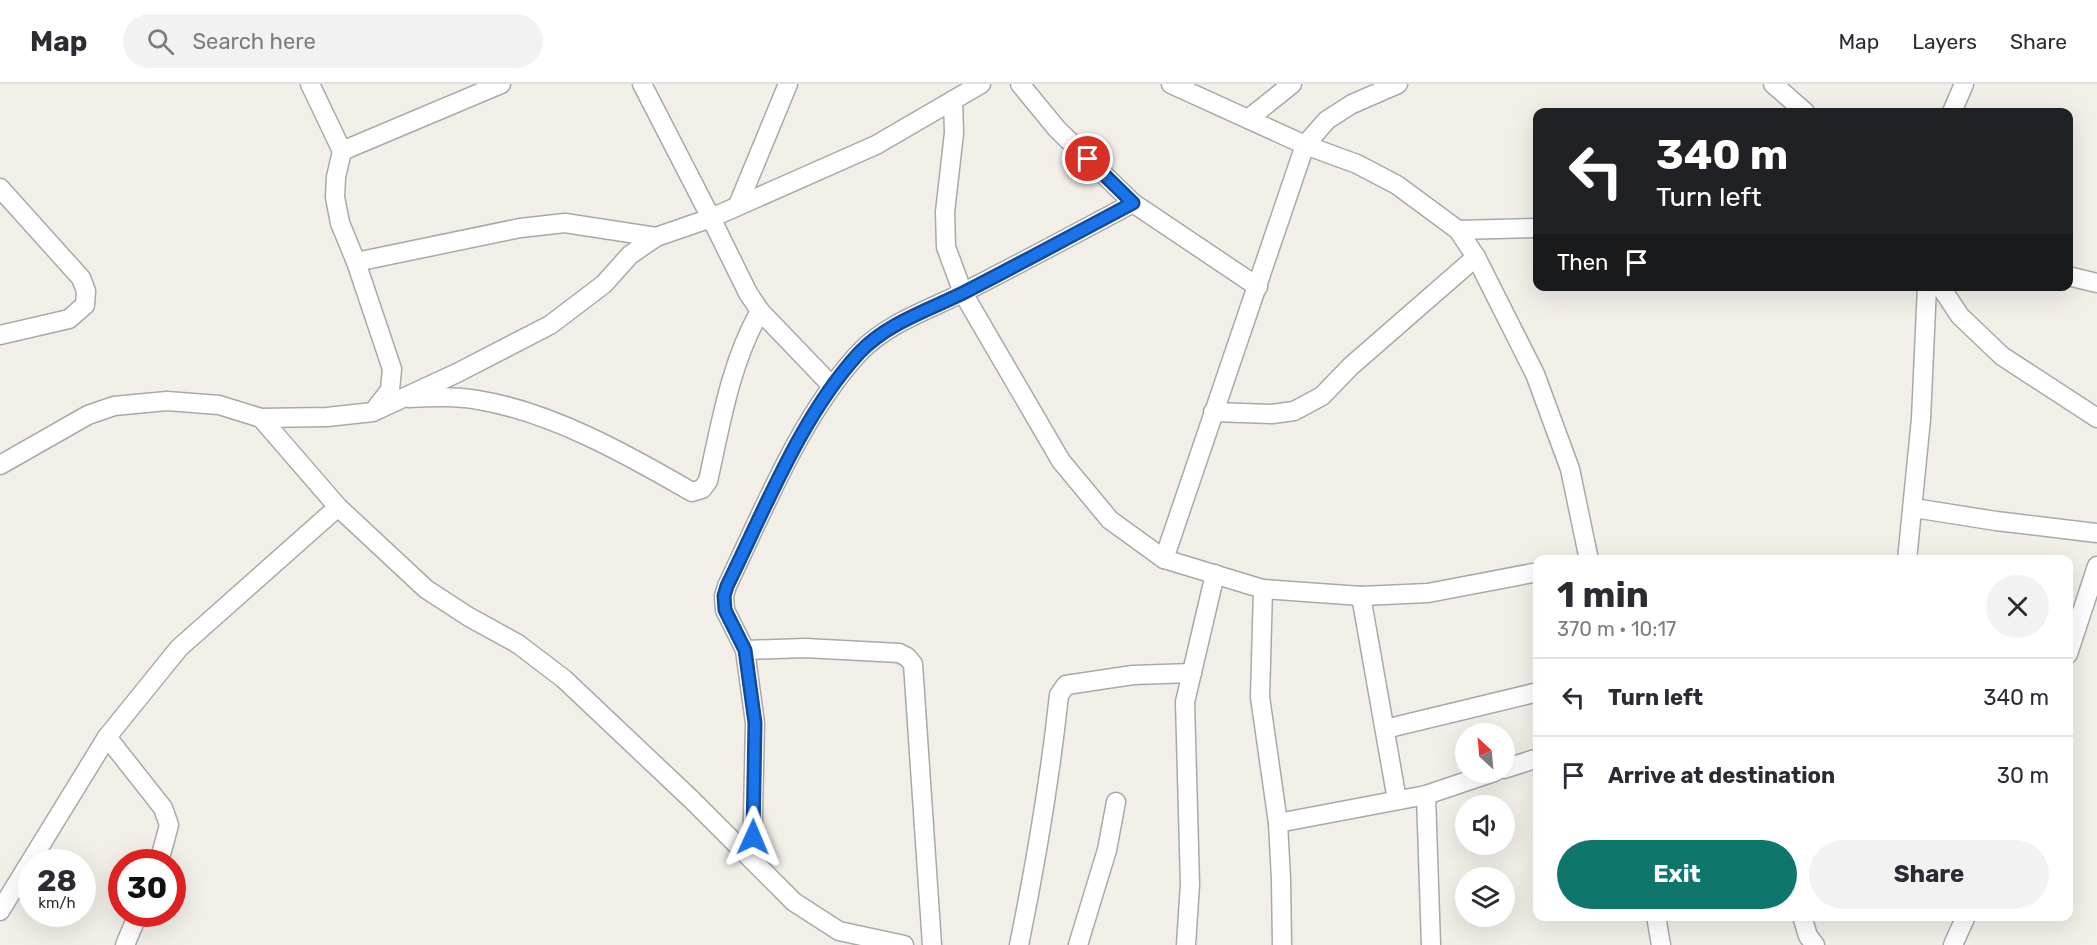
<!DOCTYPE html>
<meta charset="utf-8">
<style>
body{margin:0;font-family:Rubik,sans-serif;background:#f2f2f3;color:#2b2b33;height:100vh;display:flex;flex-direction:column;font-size:22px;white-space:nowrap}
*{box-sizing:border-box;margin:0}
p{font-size:20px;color:#7c7c81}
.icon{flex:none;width:33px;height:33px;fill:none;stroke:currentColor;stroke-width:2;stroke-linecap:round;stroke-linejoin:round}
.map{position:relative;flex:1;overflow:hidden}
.sheet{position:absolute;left:1533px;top:471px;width:540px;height:366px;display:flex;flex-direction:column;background:#fff;border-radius:12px;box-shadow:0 6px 24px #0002}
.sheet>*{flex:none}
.banner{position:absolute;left:1533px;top:24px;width:540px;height:183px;border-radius:12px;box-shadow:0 6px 24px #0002;background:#202124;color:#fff;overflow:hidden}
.needle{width:39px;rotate:334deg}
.fabs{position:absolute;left:1455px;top:639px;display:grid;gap:12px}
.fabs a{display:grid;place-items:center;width:60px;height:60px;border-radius:50%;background:#fff;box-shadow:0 6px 24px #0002;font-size:30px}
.speed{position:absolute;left:18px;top:765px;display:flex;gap:12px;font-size:30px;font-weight:700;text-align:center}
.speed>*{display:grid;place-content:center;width:78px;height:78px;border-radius:50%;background:#fff;box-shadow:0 6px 24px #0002;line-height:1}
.speed small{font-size:15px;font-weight:400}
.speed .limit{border:9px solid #d22;background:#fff;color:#111}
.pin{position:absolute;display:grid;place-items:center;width:51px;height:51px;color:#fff;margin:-26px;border:3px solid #fff;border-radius:50%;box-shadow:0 2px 6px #0007}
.me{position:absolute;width:66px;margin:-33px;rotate:1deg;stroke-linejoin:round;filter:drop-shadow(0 0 4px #0008)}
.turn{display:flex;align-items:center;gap:21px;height:126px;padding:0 24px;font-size:27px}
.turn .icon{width:78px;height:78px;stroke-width:2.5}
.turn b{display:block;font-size:42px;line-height:51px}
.then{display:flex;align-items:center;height:57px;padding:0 24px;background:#0003;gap:12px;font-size:22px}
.round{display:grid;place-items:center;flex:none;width:63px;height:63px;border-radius:32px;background:#f2f2f3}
.summary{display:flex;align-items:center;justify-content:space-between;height:102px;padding:0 24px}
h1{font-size:36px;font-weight:700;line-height:45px}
.cta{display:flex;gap:12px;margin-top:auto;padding:12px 24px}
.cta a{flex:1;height:69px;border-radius:36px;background:#0f766e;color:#fff;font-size:24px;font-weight:700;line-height:69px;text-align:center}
.cta a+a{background:#f2f2f3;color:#2b2b33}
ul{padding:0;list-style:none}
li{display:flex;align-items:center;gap:18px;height:78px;padding:0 24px;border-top:2px solid #e1e1e2}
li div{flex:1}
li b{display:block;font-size:22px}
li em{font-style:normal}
header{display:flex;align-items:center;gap:36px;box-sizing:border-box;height:84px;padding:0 30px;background:#fff;border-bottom:2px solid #e1e1e2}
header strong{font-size:28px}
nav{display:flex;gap:33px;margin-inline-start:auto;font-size:21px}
.search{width:420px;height:54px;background:#f2f2f3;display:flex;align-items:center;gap:15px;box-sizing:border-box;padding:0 21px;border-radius:33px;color:#7c7c81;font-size:22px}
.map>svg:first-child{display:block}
</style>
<header>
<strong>Map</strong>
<div class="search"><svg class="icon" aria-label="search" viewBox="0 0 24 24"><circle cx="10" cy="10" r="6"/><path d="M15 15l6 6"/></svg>Search here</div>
<nav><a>Map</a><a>Layers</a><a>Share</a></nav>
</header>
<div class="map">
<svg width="2097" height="861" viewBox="0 0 2097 861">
<rect width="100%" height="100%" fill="#f2efe9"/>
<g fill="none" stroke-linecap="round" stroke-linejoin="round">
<defs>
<g id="minor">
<polyline points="642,0 711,134 876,61 981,0"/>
<polyline points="1020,0 1057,45 1133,119 1258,203"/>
<polyline points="1171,0 1305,61 1357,80 1397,101 1458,146 1476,173 1535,290 1570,385 1589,476"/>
<polyline points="1773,0 1805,28"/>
<polyline points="953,16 954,49 945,128 946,163 963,209 1061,377 1110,436 1164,475 1263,505 1361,512 1428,509 1538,488"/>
<polyline points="1952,28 1964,0"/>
<polyline points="1248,35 1292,0"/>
<polyline points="342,67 501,0"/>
<polyline points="0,104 81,194 86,207 85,221 69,235 0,251"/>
<polyline points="738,121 788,0"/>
<polyline points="1458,146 1538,144"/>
<polyline points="356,178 520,144 565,139 656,153"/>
<polyline points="2068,192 2097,199"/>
<polyline points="1940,202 1960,232 2002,272 2097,334"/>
<path d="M409 314C432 313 455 312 478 316 552 328 628 371 692 408L702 405 708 397C721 339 730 280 760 227"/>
<polyline points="377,326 457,289 550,241 604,200 630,171 656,153 711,134 748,209 760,227 832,302"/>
<polyline points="1213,328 1272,330 1294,327 1322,312 1351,282 1476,173"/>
<polyline points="261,334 338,423 426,505 469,533 518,560 564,595 692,716 794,818 839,847 904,861"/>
<polyline points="0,381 88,331 114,322 167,317 219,321 261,334 327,333 373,328 390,306 392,285 356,178 340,139 335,113 336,93 342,67 310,0"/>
<polyline points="1914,424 1996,437 2097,449"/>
<polyline points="1164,475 1305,61 1327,36 1352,20 1398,0"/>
<polyline points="1907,476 1921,335 1927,202"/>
<polyline points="1263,505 1260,613 1278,739 1281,795 1282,861"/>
<polyline points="1361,512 1397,716"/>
<polyline points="745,566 805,564 899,569 907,573 913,580 932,861"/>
<polyline points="2068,570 2097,482"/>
<polyline points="1385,645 1538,608"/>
<polyline points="107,653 163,724 169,741 159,778"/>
<polyline points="1504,685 1538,674"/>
<polyline points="1426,711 1431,861"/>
<polyline points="1278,739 1426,711 1494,688"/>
<path d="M752 776 755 639 745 566 725 526 724 512 727 502C764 425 801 332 859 269 887 239 929 226 964 208 1021 179 1077 149 1133 119"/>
<polyline points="0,827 107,653 179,564 338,423"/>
<polyline points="1656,832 1661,861"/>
<polyline points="1802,832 1808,852 1815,861"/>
<polyline points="125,861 138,830"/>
<path d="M1019 861C1036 778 1050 695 1059 611L1066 601 1133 591 1192 589"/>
<polyline points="1078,861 1107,766 1116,718"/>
<polyline points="1186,861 1190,800 1185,618 1215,490"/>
<polyline points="1953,861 1966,832"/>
</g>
</defs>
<use href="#minor" stroke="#a9a9a9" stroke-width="21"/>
<use href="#minor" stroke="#fff" stroke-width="18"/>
</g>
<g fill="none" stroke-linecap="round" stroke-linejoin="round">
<defs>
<path id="route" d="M753 753 755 639 745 566 725 526 724 512 727 502C765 425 801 332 859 269 887 239 929 226 965 208 1021 179 1077 149 1133 119L1088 75"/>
</defs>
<use href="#route" stroke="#114b97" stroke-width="15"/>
<use href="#route" stroke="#1a73e8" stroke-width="10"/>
</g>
</svg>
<div class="fabs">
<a><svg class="needle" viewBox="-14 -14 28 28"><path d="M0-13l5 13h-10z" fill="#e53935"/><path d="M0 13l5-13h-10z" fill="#7c7c81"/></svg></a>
<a><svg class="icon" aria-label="sound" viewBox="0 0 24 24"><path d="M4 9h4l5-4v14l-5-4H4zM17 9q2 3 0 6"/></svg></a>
<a><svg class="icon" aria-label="layers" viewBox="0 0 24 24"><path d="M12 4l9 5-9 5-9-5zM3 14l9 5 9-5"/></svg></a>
</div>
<div class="speed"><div>28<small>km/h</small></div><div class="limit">30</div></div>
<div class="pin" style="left:1088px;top:75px;background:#d93025"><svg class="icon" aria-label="arrive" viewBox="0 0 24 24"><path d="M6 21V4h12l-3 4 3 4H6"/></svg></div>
<svg class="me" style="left:753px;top:753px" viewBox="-20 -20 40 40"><path d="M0-17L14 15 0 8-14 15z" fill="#1a73e8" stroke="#fff" stroke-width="4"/></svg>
<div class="banner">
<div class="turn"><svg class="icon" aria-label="left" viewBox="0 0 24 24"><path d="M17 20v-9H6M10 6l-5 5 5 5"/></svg><div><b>340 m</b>Turn left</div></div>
<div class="then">Then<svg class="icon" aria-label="arrive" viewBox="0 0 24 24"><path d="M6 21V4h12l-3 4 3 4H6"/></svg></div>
</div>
<section class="sheet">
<div class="summary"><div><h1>1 min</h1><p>370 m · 10:17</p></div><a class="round"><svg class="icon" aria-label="close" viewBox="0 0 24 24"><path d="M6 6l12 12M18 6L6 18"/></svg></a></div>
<ul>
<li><svg class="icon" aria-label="left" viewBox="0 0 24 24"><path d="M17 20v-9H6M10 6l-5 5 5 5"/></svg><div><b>Turn left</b></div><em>340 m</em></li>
<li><svg class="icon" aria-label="arrive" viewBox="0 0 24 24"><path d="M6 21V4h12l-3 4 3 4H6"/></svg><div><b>Arrive at destination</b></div><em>30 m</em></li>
</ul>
<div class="cta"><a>Exit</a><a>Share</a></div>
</section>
</div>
